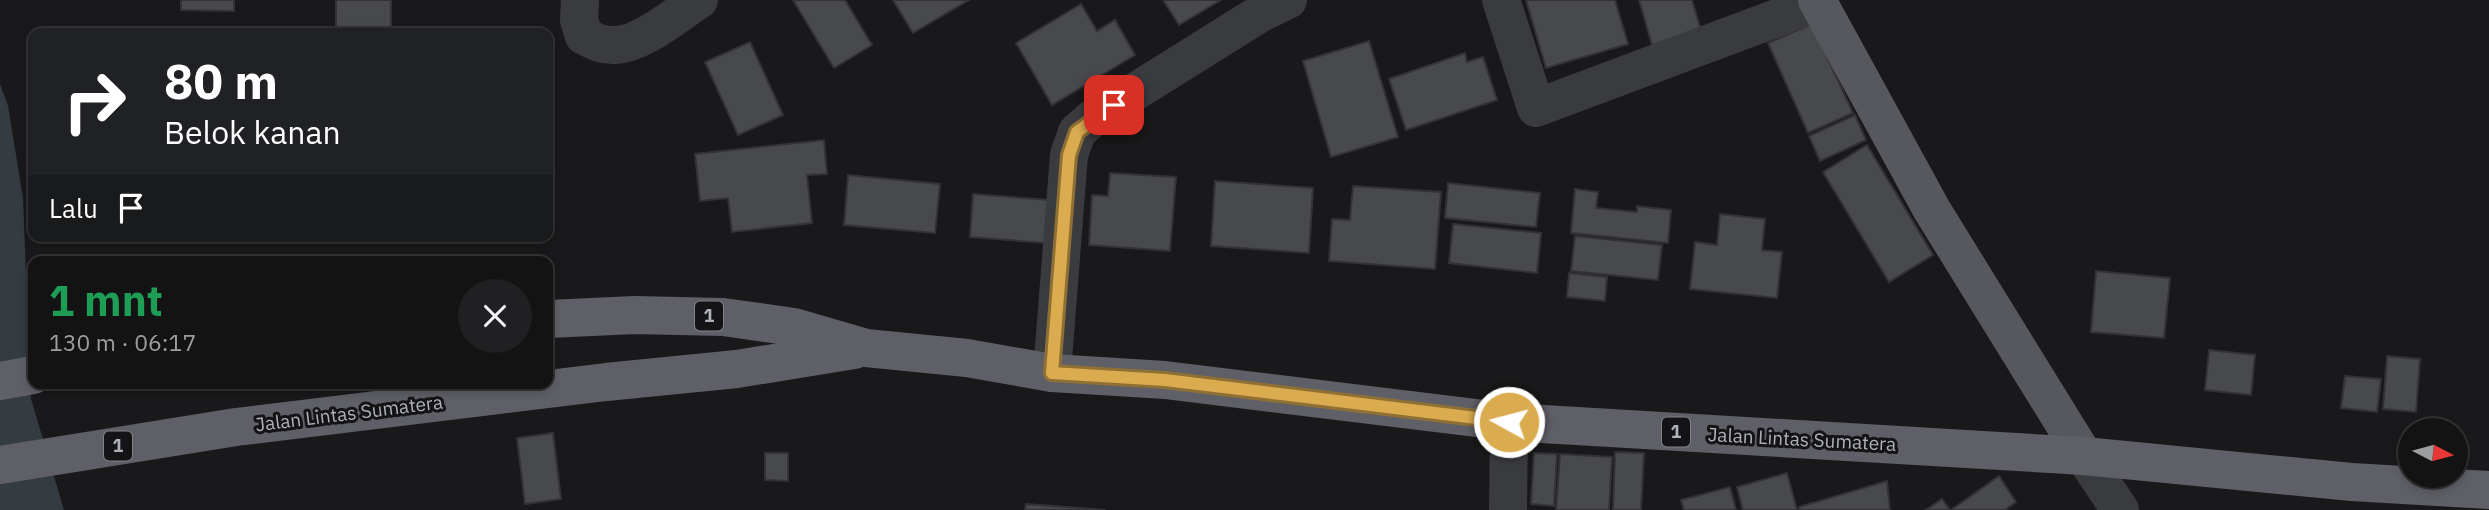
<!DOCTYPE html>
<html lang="id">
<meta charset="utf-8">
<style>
body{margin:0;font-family:"IBM Plex Sans",sans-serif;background:#202022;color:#f1f3f6;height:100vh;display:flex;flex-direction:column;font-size:26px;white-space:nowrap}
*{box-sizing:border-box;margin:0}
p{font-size:23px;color:#9d9ea0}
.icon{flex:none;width:38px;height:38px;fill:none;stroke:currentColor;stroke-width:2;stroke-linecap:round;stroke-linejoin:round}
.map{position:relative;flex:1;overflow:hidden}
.drawer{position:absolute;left:28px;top:256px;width:525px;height:133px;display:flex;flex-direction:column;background:#131314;border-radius:14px;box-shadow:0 4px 10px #0003,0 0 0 2px #323234}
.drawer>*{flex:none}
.banner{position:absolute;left:28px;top:28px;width:525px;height:214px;border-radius:14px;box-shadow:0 4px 10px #0003,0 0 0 2px #323234;background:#202124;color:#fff;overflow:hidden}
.needle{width:46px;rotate:96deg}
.buttons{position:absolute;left:2398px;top:418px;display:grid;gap:14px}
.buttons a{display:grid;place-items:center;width:70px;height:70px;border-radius:50%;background:#131314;box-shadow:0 4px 10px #0003,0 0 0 2px #323234;font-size:35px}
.pin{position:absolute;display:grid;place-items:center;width:60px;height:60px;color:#fff;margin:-30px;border-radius:14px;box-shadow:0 4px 10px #0006}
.me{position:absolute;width:77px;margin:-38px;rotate:277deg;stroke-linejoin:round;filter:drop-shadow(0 0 5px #0008)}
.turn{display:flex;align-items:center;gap:24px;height:147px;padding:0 21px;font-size:32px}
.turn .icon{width:91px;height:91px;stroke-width:2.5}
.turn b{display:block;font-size:49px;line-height:60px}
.then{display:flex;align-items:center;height:66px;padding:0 21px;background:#0003;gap:14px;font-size:26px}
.round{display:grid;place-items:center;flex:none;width:74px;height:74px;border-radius:37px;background:#202022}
.overview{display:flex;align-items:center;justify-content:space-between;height:119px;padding:0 21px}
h1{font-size:42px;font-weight:800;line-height:52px;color:#1e9e55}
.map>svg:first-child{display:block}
</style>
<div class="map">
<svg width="2489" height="510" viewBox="0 0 2489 510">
<rect width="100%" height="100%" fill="#19191b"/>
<polygon fill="#343c42" points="0,84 8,106 23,198 31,399 64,510 0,510"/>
<g fill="#48494d" stroke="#333336" stroke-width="2">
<polygon points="181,0 234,0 234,11 181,10"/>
<rect x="336" y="0" width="55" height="33"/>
<polygon points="793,0 845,0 872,45 834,68"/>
<polygon points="893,0 969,0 913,33"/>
<polygon points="1163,0 1221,0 1179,25"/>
<polygon points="1526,0 1615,0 1628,44 1546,68"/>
<polygon points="1639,0 1692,0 1703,37 1654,52"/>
<polygon points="1081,4 1097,31 1115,20 1135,55 1052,105 1016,43"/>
<polygon points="1812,24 1853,113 1808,133 1768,43"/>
<polygon points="1369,41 1398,137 1331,157 1303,61"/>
<polygon points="750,42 783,115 738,135 705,62"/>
<polygon points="1465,53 1467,62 1483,57 1497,100 1406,130 1389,79"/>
<polygon points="1855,115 1866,140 1820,161 1809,136"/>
<polygon points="824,140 827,174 807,175 812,223 732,232 728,198 700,201 695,154"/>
<polygon points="1867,145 1933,255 1889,282 1823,172"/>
<polygon points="1110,173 1176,177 1170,251 1089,245 1092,195 1108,196"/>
<polygon points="848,175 940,184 935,233 844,225"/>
<polygon points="1215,181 1313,188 1309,253 1211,246"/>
<polygon points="1448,183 1540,193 1536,227 1445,218"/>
<polygon points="1353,186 1441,192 1435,269 1329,261 1332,219 1350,220"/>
<polygon points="1575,189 1598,192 1596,208 1637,212 1637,206 1671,210 1668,243 1571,233"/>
<polygon points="973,194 1049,200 1046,243 970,237"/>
<polygon points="1720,214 1765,219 1762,250 1782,252 1777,298 1690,289 1695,242 1717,245"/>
<polygon points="1453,224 1541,233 1537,273 1449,263"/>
<polygon points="1575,236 1662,245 1658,280 1571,271"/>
<polygon points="2096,271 2170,278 2164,338 2091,332"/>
<polygon points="1569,273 1607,277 1605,301 1567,297"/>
<polygon points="2209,350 2255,355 2251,395 2205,390"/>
<polygon points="2387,356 2420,359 2416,412 2383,409"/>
<polygon points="2345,376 2381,379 2377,412 2341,408"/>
<polygon points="553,433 561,499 525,504 517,438"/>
<polygon points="1615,452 1644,453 1641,510 1613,510"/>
<polygon points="765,453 788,453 788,481 765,480"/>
<polygon points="1534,453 1557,454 1554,506 1531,504"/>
<polygon points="1560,454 1612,457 1609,510 1556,510"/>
<polygon points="1787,473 1797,510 1743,510 1737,487"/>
<polygon points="1999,476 2016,502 2005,510 1951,510"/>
<polygon points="1887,481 1890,510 1800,510 1799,507"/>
<polygon points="1730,487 1736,510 1684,510 1681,500"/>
<polygon points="1942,499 1950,510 1926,510"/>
<polygon points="1026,504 1106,510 1025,510"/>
</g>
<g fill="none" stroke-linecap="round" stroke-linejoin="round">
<g stroke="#3a3b3f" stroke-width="38">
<path d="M580 0 579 20 584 36C594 41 603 46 616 45 642 44 677 14 699 0"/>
<polyline points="1501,0 1536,108 1817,3"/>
<polyline points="1052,373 1069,155 1077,132 1093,118 1261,13 1288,0"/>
<polyline points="1508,510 1509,422"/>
</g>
<polyline stroke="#3a3b3f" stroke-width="38" points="2084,456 2120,510"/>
<polyline stroke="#57585e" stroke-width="38" points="1817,0 1932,210 2084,456"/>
<g stroke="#5f6067" stroke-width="38">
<polyline points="548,319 635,315 723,317 794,327 866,348 967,358 1052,373 1165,380 1509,422 2084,456 2352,482 2489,490"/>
<polyline points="0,381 33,375"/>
<polyline points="0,465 236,427 606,382 737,369 854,350"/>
</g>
</g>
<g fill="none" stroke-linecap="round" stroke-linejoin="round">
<defs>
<polyline id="route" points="1114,105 1077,132 1069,155 1052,373 1165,380 1509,422"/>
</defs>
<use href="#route" stroke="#8e6f34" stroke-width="18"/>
<use href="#route" stroke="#dbab50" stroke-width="12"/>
</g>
<g text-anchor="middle" stroke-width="6" stroke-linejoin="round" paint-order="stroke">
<g fill="#141416" stroke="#7f8288" stroke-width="2">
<rect x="695" y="301.5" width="28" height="29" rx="5"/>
<rect x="1662" y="417.5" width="28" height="29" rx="5"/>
<rect x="104" y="431.5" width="28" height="29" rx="5"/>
</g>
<g font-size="18" font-weight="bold" fill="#adb1b9">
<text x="709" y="322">1</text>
<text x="1676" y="438">1</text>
<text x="118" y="452">1</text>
</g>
<g font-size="19" fill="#adb1b9" stroke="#141416">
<text transform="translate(349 413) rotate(-7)" y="7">Jalan Lintas Sumatera</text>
<text transform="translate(1802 439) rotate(3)" y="7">Jalan Lintas Sumatera</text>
</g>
</g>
</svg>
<div class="buttons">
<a><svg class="needle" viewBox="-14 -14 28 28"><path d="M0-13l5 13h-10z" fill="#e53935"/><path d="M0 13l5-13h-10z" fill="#9d9ea0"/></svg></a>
</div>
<div class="pin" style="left:1114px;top:105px;background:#d93025"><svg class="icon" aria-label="arrive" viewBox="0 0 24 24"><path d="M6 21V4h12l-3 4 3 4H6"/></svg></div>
<svg class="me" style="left:1509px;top:422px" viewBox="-20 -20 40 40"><circle r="17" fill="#dbab50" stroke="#fff" stroke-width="3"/><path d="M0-11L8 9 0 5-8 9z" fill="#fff"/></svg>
<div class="banner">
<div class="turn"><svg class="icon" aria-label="right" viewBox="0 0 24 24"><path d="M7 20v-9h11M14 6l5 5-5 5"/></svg><div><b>80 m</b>Belok kanan</div></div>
<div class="then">Lalu<svg class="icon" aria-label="arrive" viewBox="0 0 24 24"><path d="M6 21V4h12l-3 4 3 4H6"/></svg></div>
</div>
<section class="drawer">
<div class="overview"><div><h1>1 mnt</h1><p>130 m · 06:17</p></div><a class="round"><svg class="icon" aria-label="close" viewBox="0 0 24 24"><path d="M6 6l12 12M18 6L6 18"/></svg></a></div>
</section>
</div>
